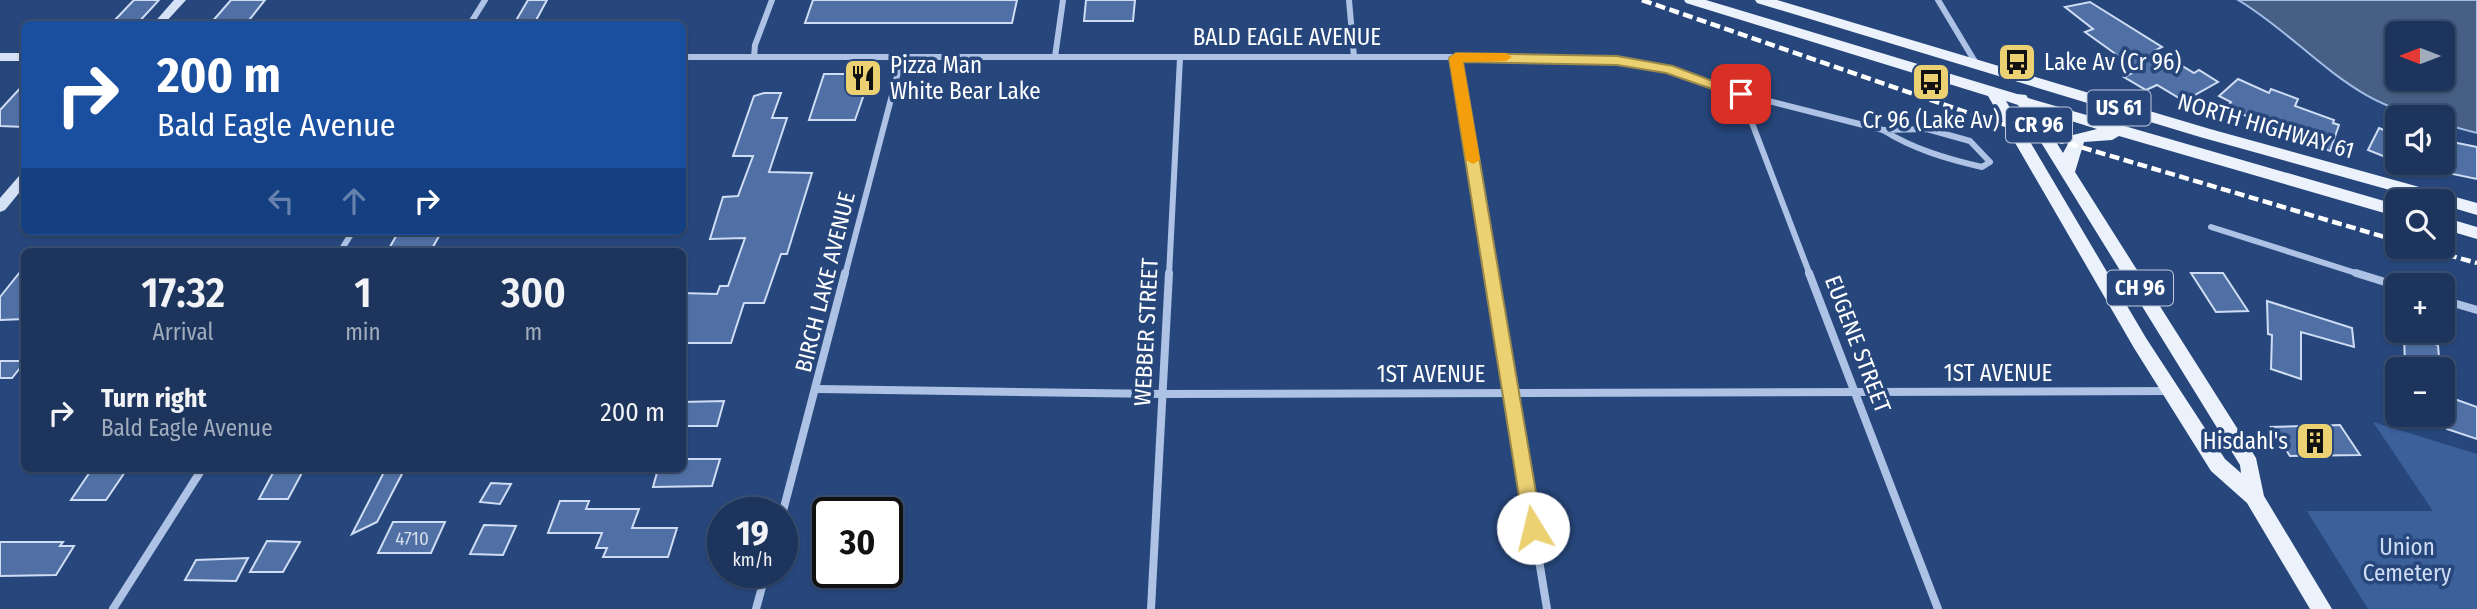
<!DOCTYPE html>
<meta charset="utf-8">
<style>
body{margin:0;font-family:"Fira Sans Condensed",sans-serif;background:#2a4066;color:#f1f3f6;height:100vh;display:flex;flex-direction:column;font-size:26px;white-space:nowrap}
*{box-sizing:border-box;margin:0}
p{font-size:23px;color:#a0abbc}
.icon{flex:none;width:38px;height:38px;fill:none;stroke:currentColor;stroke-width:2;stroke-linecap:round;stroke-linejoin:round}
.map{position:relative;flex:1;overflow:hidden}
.side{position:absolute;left:21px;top:248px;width:665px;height:224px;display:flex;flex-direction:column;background:#1d355d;border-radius:10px;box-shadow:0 2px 5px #0004,0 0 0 2px #3b5072}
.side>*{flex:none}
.guide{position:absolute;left:21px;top:21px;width:665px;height:214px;border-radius:10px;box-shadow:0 2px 5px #0004,0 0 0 2px #3b5072;background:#1a4fa0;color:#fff;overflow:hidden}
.needle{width:46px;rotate:270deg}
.buttons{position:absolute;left:2385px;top:21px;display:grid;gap:14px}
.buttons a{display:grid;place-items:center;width:70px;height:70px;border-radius:10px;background:#1d355d;box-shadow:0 2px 5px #0004,0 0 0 2px #3b5072;font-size:35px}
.speed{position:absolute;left:707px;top:497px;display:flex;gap:14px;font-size:35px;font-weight:700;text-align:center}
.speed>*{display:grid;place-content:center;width:91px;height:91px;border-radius:50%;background:#1d355d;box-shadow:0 2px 5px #0004,0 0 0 2px #3b5072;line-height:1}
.speed small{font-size:18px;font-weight:400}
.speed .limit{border:4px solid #111;border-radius:10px;background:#fff;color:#111}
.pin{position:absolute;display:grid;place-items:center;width:60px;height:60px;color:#fff;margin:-30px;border-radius:14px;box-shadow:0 4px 10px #0006}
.me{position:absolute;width:77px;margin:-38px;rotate:351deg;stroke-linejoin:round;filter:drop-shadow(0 0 5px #0008)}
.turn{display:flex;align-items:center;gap:24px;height:147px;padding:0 21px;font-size:32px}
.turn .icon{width:91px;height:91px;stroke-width:2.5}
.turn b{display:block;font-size:49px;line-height:60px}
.lanes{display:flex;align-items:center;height:66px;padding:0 21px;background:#0003;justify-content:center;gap:35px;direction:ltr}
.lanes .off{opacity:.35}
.eta{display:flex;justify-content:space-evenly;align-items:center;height:119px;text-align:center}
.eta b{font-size:42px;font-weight:600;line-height:49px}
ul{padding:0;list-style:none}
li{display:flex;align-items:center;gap:21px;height:91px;padding:0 21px}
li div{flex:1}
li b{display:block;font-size:26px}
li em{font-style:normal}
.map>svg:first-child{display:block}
</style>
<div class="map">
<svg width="2477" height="609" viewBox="0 0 2477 609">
<rect width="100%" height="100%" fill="#27477c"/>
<polygon fill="#3b609a" points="2373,422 2477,454 2477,609 2368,609 2307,511 2433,511"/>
<path fill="#485f85" stroke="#a1bce5" stroke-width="2" fill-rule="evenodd" d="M2238 0H2477V133L2443 124V117C2358 117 2306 40 2238 0ZM2398 33H2443V79H2398Z"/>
<g fill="#5070a5" stroke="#cfddf4" stroke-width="2">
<polygon points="134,0 159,0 137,24 111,24"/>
<polygon points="231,0 265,0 246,24 210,24"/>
<polygon points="528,0 547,0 534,24 514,24"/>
<polygon points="813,0 1017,0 1012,23 805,23"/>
<polygon points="1086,0 1135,0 1133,21 1084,21"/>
<polygon points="2090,2 2162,47 2156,50 2194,73 2199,70 2218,82 2184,101 2157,85 2146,90 2124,77 2138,70 2085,32 2093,29 2065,7"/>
<polygon points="824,74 871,74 855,120 809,120"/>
<polygon points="2238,79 2269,93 2271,89 2298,99 2295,106 2334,120 2333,123 2339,125 2330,151 2313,144 2317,134 2286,123 2282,130 2226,108 2231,102 2219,96"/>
<polygon points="24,84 24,127 0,126 0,110"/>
<polygon points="764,93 781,93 772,118 787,118 769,172 812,173 787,254 781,254 764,303 744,303 731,343 682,343 682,293 717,294 720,286 728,286 745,238 710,239 723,197 738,196 753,156 733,156 754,96"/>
<polygon points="2379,128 2398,136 2398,162 2368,150"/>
<polygon points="2443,140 2477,147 2477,179 2443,172"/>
<polygon points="399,231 442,231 430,252 387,252"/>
<polygon points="24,267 24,319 0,320 0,297"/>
<polygon points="2191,273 2223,273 2248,311 2216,312"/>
<polygon points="2267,301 2352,328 2354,347 2301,332 2301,379 2271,369 2272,335 2268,334"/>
<polygon points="2404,335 2438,345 2440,369 2405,366"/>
<polygon points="0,361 24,361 24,363 12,378 0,378"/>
<polygon points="2446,396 2477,407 2477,439 2447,429"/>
<polygon points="724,401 717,426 682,426 682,402"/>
<polygon points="2340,425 2360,455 2290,456 2271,427"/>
<polygon points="682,459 720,459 712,486 653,487 658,469 682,469"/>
<polygon points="92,469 127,469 106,500 71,500"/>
<polygon points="275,469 304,469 288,499 259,499"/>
<polygon points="384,472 403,472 377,522 352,534"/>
<polygon points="491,483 511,484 500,504 480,502"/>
<polygon points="560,501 589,501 586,509 639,509 632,528 677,528 668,557 603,557 607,548 596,548 602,533 548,533"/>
<polygon points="393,522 445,522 431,553 378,553"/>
<polygon points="484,525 516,526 503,555 470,554"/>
<polygon points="267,541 300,542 283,572 250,572"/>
<polygon points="0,542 63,542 60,546 74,546 56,575 0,576"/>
<polygon points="248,558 236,581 185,580 196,560"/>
</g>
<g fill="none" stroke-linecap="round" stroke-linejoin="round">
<g stroke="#adc2e4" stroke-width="6">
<polyline points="1349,0 1354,57"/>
<polyline points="1938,0 1977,65"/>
<polyline points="470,24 485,0"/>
<polyline points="682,57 1537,57 1617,60 1668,69 1741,94 1883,130"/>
<polyline points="754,57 755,45 772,0"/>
<polyline points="1055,57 1063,0"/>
<polyline points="1456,57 1492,275"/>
<polyline points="1741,94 1810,275"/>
<path d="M1927 129 1970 141 1990 162 1982 167C1947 159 1913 149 1883 130Z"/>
<polyline points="2211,227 2362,275"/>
<polyline points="340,252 353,231"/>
<polyline points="845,275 902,57"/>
<polyline points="1169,275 1180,58"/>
</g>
<g stroke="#adc2e4" stroke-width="8">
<polyline points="1492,273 1547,609"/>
<polyline points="1809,273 1938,609"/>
<polyline points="2356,273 2398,286"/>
<polyline points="2443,300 2477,310"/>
<polyline points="818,389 1162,394 2170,391"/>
<polyline points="782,515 845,273"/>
<polyline points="113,609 202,469"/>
<polyline points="756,609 766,572"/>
<polyline points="1151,609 1169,273"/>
</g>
<g fill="#d5e1f4" fill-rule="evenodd">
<polygon points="174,0 186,0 164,24 153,24"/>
<rect x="0" y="53" width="24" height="8"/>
<polygon points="24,175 24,187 5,210 0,212 0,198 19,176"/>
</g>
<g fill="#ecf2fc" fill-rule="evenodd">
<path d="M1684 0H1706L2017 94 2026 95 2028 98 2398 205V217L2119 136 2112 140 2084 142 2075 172 2256 458 2264 496 2332 609H2310L2247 503 2211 471 2134 348 1988 96 1686 3ZM2006 101 2018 105 2240 465 2241 473 2225 459 2146 338ZM2036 110 2097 129 2073 135 2063 153Z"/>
<polygon points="1755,0 1777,0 2210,129 2477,203 2477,215 2443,205 2443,201 2429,201 2200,137 1757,3"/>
<polygon points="2443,217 2477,227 2477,239 2443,229"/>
</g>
<g stroke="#fff" stroke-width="4.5" stroke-dasharray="10 4.5" stroke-linecap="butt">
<polyline points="1642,0 1986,119 2398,241"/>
<polyline points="2419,247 2477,263"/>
</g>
</g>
<polygon fill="#ecd173" stroke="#99884b" stroke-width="2" points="1456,53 1617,56 1673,66 1747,94 1741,99 1666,73 1617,65 1463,62 1542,528 1540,534 1527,534 1524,528 1449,58"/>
<polygon fill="#f59e0b" points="1456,53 1506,53 1512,57 1506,61 1463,62 1480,160 1473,164 1466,160 1449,58"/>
<defs>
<symbol id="bus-square" viewBox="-11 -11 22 22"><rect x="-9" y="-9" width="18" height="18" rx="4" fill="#ecd173" stroke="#27477c"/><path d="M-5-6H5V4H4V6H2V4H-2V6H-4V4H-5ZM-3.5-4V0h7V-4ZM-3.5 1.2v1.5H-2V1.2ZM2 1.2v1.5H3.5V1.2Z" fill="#111"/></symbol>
<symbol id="restaurant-square" viewBox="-11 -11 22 22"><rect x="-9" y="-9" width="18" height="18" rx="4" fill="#ecd173" stroke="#27477c"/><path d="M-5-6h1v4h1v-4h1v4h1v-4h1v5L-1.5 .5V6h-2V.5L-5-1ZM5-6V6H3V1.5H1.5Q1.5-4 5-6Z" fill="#111"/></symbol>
<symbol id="building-square" viewBox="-11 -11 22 22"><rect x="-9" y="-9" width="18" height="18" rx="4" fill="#ecd173" stroke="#27477c"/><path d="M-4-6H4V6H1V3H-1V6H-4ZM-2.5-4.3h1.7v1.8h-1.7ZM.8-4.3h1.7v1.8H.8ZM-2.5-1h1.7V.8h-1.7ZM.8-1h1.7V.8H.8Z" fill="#111"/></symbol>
</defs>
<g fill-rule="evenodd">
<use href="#bus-square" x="1995" y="40" width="44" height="44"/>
<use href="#restaurant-square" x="841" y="56" width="44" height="44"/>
<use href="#bus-square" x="1909" y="60" width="44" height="44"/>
<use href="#building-square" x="2293" y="419" width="44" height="44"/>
</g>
<g text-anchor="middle" stroke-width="7" stroke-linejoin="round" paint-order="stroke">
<g font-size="19" fill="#d3dbe8">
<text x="412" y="545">4710</text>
</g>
<g fill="#27477c" stroke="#bec8d8" stroke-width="2">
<rect x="2087.5" y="90.5" width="63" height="35" rx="5"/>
<rect x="2006" y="107.5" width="66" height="35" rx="5"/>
<rect x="2107" y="270.5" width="66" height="35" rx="5"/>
</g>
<g font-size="21" font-weight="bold" fill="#fff">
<text x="2119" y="115">US 61</text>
<text x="2039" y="132">CR 96</text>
<text x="2140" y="295">CH 96</text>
</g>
<g font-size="23" fill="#fff" stroke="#27477c">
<text x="1287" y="45">BALD EAGLE AVENUE</text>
<text transform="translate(2266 126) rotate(16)" y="8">NORTH HIGHWAY 61</text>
<text transform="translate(825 282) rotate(-76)" y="8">BIRCH LAKE AVENUE</text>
<text transform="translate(1146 332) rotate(-87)" y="8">WEBBER STREET</text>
<text transform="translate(1858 344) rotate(69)" y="8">EUGENE STREET</text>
<text x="1998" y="381">1ST AVENUE</text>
<text x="1431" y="382">1ST AVENUE</text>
</g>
<g font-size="23" fill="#fff" stroke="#27477c" text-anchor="start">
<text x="2044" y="70">Lake Av (Cr 96)</text>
<text x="890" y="73">Pizza Man<tspan x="890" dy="26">White Bear Lake</tspan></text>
<text x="1931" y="128" text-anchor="middle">Cr 96 (Lake Av)</text>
<text x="2288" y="449" text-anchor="end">Hisdahl's</text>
</g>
<g font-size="23" fill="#cfddf4" stroke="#27477c">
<text x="2407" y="555">Union<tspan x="2407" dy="26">Cemetery</tspan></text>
</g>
</g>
</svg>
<div class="buttons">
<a><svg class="needle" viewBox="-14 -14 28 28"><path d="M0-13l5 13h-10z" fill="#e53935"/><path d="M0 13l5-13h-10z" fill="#a0abbc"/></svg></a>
<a><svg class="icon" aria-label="sound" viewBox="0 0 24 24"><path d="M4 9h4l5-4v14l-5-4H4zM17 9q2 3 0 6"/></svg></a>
<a><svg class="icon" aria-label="search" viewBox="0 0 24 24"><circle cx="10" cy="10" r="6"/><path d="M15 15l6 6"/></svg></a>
<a>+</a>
<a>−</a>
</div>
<div class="speed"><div>19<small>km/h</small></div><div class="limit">30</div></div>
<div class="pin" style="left:1741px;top:94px;background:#d93025"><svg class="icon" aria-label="arrive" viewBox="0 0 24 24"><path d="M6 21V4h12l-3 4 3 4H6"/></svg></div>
<svg class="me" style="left:1533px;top:528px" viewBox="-20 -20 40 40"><circle r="19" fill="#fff"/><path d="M0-13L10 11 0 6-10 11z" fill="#ecd173"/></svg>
<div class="guide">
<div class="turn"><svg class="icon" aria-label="right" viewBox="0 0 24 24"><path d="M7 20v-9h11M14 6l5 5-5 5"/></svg><div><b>200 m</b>Bald Eagle Avenue</div></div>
<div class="lanes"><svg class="icon off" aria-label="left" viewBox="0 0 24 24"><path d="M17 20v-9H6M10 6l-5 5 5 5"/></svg><svg class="icon off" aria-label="ahead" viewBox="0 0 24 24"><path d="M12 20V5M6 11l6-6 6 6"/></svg><svg class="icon" aria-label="right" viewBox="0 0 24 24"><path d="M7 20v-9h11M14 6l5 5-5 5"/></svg></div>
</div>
<section class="side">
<div class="eta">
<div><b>17:32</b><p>Arrival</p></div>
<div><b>1</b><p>min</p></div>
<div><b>300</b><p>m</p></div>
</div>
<ul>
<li><svg class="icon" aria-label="right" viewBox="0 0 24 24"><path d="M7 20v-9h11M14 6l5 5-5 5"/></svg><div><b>Turn right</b><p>Bald Eagle Avenue</p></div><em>200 m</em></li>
</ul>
</section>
</div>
